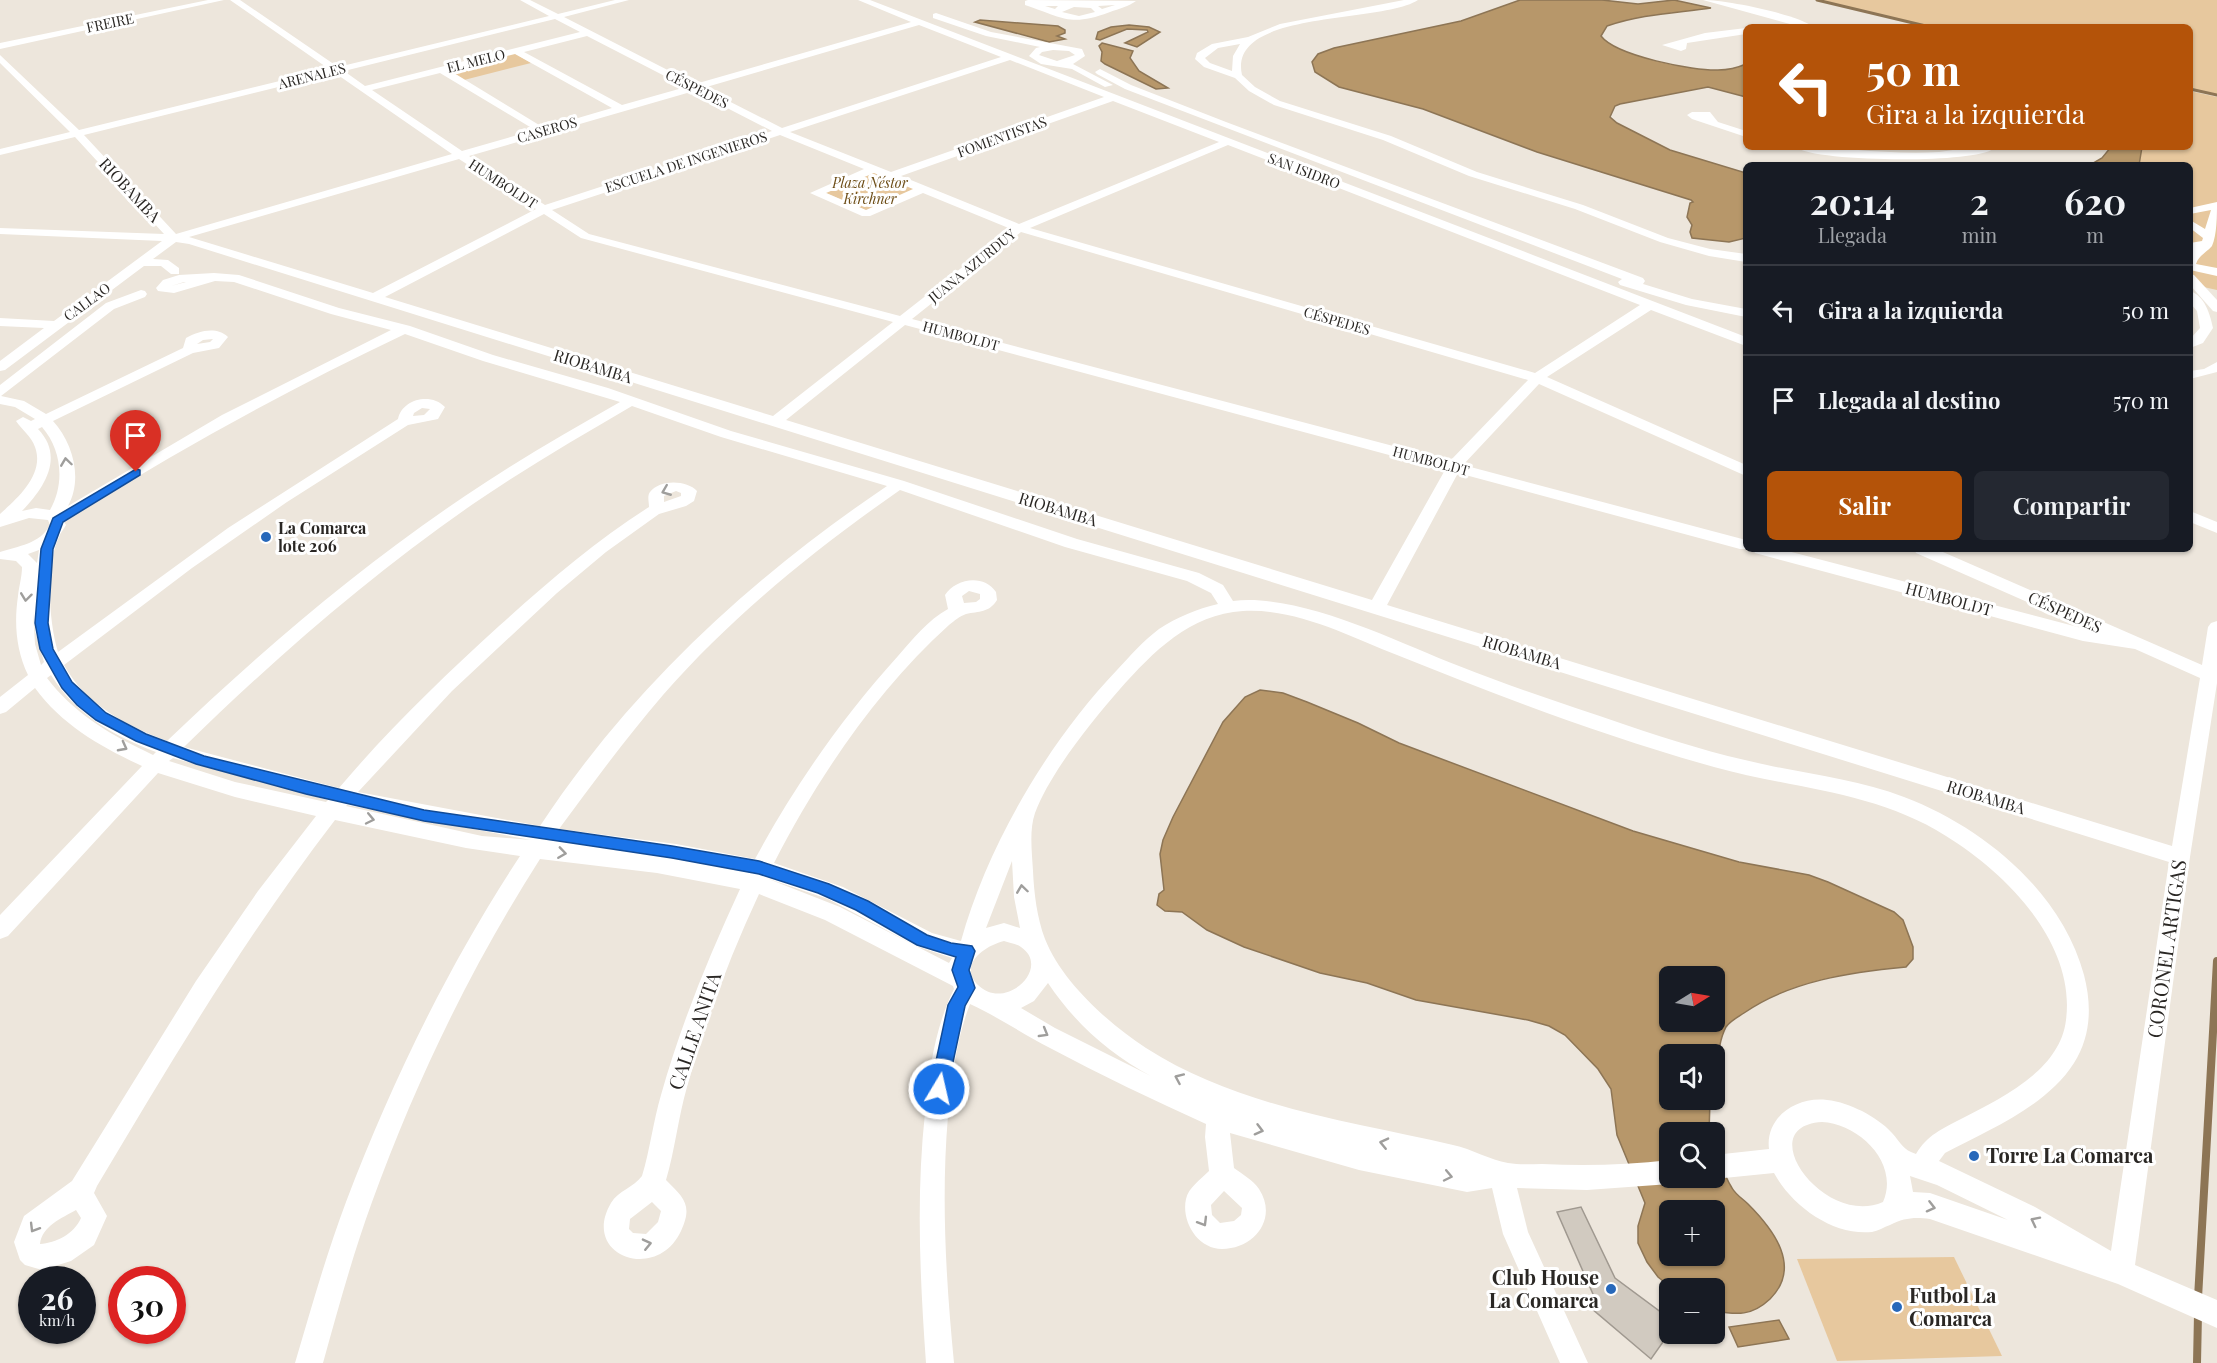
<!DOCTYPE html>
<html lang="es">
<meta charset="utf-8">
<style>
body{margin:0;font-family:"Playfair Display",serif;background:#242831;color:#f1f3f6;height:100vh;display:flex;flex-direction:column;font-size:22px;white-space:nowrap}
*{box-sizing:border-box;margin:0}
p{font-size:20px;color:#9ea1a6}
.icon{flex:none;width:33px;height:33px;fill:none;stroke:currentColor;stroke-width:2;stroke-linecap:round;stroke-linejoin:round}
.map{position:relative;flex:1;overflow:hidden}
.panel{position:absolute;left:1743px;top:162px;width:450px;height:390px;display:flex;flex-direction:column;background:#171b24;border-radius:9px;box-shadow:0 2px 4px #0004}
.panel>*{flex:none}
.hud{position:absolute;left:1743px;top:24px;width:450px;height:126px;border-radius:9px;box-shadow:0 2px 4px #0004;background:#b45309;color:#fff;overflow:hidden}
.needle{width:39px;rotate:79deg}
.buttons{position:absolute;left:1659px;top:966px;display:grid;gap:12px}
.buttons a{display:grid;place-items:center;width:66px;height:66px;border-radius:9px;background:#171b24;box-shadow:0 2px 4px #0004;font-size:30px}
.speed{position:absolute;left:18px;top:1266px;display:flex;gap:12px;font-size:30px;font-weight:700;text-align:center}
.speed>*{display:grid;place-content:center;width:78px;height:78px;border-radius:50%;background:#171b24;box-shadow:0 2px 4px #0004;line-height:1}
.speed small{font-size:15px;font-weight:400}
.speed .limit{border:9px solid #d22;background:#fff;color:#111}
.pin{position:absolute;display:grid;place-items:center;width:51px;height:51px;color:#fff;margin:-62px -26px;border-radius:50% 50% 50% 0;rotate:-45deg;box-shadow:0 0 6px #0007}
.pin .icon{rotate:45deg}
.me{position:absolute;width:66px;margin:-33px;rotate:9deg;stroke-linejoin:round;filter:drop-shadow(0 0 4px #0008)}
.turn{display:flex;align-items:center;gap:21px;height:126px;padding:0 24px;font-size:27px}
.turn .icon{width:78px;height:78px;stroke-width:2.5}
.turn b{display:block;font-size:42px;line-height:51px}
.eta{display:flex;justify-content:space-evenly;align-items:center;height:102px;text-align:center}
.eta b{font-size:36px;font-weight:700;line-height:42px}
.action{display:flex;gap:12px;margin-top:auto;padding:12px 24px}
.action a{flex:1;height:69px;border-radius:9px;background:#b45309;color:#fff;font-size:24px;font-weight:700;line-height:69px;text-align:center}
.action a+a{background:#242831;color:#f1f3f6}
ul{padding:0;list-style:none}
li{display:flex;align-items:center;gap:18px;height:90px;padding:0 24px;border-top:2px solid #363941}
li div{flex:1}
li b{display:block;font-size:22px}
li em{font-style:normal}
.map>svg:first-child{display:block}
</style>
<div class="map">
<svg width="2217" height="1363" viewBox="0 0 2217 1363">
<rect width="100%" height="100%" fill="#ede6dc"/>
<g fill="#e7c89e">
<polygon points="1816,0 2217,0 2217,95 2190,89 2190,27 1930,27"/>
<polygon points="511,54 516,54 531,63 464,80 450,71"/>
<polygon points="2190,91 2217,97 2217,290 2190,284 2190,165 2139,165 2142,147 2190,147"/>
<polygon points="873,172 916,189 867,211 824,192"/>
<polygon points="1954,1257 2002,1356 1837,1361 1797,1259"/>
</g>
<g fill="#b7976a" stroke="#8d7555" stroke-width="1.5" fill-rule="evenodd">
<path d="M1520 0H1602L1638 4 1674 0 1711 8C1676 13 1641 14 1607 26L1601 36C1616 56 1694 71 1718 70 1728 70 1737 68 1746 64V97L1708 87 1620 104 1615 106 1610 117 1617 123 1670 150 1746 173V238L1729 242 1692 238 1690 232 1692 225 1687 217 1690 203 1693 202 1691 200 1537 152 1423 109 1339 87 1315 72 1312 62 1318 54 1334 48 1461 21Z"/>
<polygon points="980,20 1058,26 1065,30 1065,33 1057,36 1065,39 1049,42 975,22"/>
<polygon points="1129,25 1149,27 1160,32 1137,47 1125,43 1148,32 1147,30 1127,29 1100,40 1096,39 1098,32 1111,27"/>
<polygon points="1102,43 1133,51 1130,58 1139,71 1168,88 1156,89 1105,64 1101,61 1102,52 1099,46"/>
<polygon points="2111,147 2142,147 2139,165 2090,165 2102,158"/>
<path d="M1260 690 1283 693 1307 702 1358 723 1399 743 1633 831 1739 862 1809 875 1828 882 1894 912 1903 920 1913 947V959L1906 967C1851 972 1790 981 1744 1013 1738 1017 1730 1021 1726 1027 1717 1044 1718 1067 1715 1086L1714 1054H1670V1100H1710L1709 1132H1670V1178H1714L1715 1150C1720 1163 1725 1177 1732 1188 1736 1195 1743 1199 1748 1204 1774 1230 1802 1267 1770 1299 1752 1316 1737 1315 1715 1311L1714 1288H1672L1658 1277 1647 1262 1638 1243V1226L1645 1203 1617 1135 1611 1089 1598 1069 1565 1035 1549 1026 1528 1020 1416 1000 1367 983 1320 973 1244 947 1207 930 1182 912 1165 911 1157 905 1159 894 1164 890 1160 854 1163 840 1173 817 1223 722 1245 697ZM1670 976H1714V1022H1670ZM1670 1210H1714V1256H1670Z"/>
<polygon points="1779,1320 1789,1339 1738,1347 1729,1327"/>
</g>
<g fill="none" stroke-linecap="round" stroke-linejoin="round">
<g stroke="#8d7555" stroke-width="3">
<polyline points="1817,0 1930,27"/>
<polyline points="2190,89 2217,95"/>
</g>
<g stroke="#8d7555" stroke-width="8">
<polyline points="2198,1298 2217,961"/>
<polyline points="2197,1363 2198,1314"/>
</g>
</g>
<polygon fill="#d1cac0" stroke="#a09990" stroke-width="1.5" points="1581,1207 1615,1278 1670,1319 1670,1332 1651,1359 1591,1308 1596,1301 1557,1212"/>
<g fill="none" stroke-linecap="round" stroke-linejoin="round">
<g fill="#fff" fill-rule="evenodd">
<polygon points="208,0 224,0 0,49 0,43"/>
<path d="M230 0H240L338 67 549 16 520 0H530L558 14 615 0H629L564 17 695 84 911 22 858 0H870L1746 337V346L1651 310 1547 377 1746 465V476L1539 384 1463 465 1746 540V549H1750H1740L1458 473 1387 605 2172 846 2200 678 2135 649 2083 641 1755 553 1753 549H1780L2093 631 1916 553 1914 549H1936L2202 665 2208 627 2211 623 2217 621V683L2190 857 2135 1265 2217 1300V1328L2118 1284 1930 1219C1914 1217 1904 1218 1890 1225 1884 1227 1878 1231 1872 1232 1833 1236 1792 1206 1774 1173L1714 1179 1710 1178H1714V1155L1769 1149C1765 1117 1797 1096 1827 1100 1839 1101 1851 1106 1862 1111 1873 1117 1884 1124 1892 1133 1901 1143 1903 1150 1916 1154 1927 1135 1942 1129 1961 1119 2001 1098 2060 1071 2066 1020 2076 943 2006 873 1946 836 1875 791 1793 789 1714 767 1607 737 1501 697 1397 655 1349 636 1296 608 1243 611 1190 614 1153 652 1120 689 1091 722 1050 773 1035 813 1029 830 1032 853 1033 871 1034 893 1037 918 1045 939 1062 982 1108 1023 1146 1048 1238 1107 1349 1121 1453 1145 1472 1149 1490 1160 1508 1163 1519 1165 1531 1164 1542 1164 1585 1166 1627 1165 1670 1160V1178H1680L1679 1181 1670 1184 1587 1190 1517 1188 1528 1232 1588 1363H1560L1503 1234 1492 1188 1467 1192 1359 1170 1230 1133 1234 1168C1242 1174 1253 1180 1259 1189 1278 1218 1255 1249 1222 1249 1198 1249 1181 1222 1186 1199 1188 1188 1201 1179 1209 1171L1205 1137 1206 1124C1153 1100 1101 1075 1050 1048 1023 1034 998 1017 970 1004 956 1040 952 1078 948 1116 941 1198 946 1281 954 1363H926C920 1279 916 1196 925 1113 929 1071 935 1027 954 989L953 986 825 920 759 894C730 956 706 1020 687 1087 678 1118 675 1150 666 1180 684 1198 693 1205 681 1231 657 1283 580 1256 611 1203 618 1191 634 1187 642 1176 650 1150 653 1122 661 1095 681 1024 709 956 740 889L657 873 540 859C471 967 416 1081 372 1202 353 1254 338 1309 323 1363H295C311 1309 326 1255 346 1202 392 1081 449 964 520 856L466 848 335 820C246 936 172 1060 97 1186L94 1193 107 1216 94 1245 71 1261 42 1270 25 1265 20 1260 14 1242 24 1216 72 1181 196 981 258 891 316 816 235 797 158 773 8 936 0 939V915L142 766C101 747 62 725 35 688L6 712 0 714V697L28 675C16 650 14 623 18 596 19 586 22 577 22 567L16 561 0 559V552C18 546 40 544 50 525L48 520 29 518 0 527V514C18 498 45 474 35 447 31 436 22 430 16 421L23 417 31 421 35 419 15 407 0 404V385L106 303 141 290 145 291 147 294 145 297 114 309 1 396 24 401 46 414 183 348 186 338C199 331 216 326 228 337L219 348 193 353 53 421C73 443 83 479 68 506L222 415 391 330 331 314 234 282 215 281 174 293 158 291 156 288 163 280 179 275 214 273 239 275 339 308 410 326 493 355 608 388 731 431 904 481 1077 539 1199 573 1223 585 1233 601C1301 593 1395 641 1459 666 1514 688 1570 706 1626 725 1673 741 1719 755 1767 765 1813 775 1860 780 1904 797 1983 827 2061 891 2084 975 2092 1006 2091 1036 2074 1063 2046 1107 1988 1130 1945 1153L1939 1161 2035 1207 2111 1251 2169 862 189 244 176 242 153 259 168 260 179 268V274H171L161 266H144L5 370 0 371V361L44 328 0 326V318L54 321 162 241 0 234V228L164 234 75 137 0 155V149L70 132 0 63V55L79 130 329 69ZM555 19 580 32 365 86 344 71ZM919 25 1001 57 782 128 703 88ZM587 36 686 87 622 105 524 52ZM515 54 612 108 544 128 449 70ZM1010 60 1104 97 891 172 790 132ZM335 73 452 154 176 234 84 135ZM440 73 535 130 462 151 372 90ZM694 91 772 131 545 205 469 156ZM1113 101 1219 142 1019 224 901 176ZM780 135 864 169 810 193 862 216H870L923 193 1011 229 900 316 589 234 552 210ZM1228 145 1640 305 1535 373 1030 228ZM459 159 536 209 373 293 189 237ZM874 173 913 189 866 210 826 193ZM544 214 581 238 893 322 773 416 385 297ZM1021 232 1528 380 1450 461 912 319ZM184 282H186L171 286ZM905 325 1445 470 1372 600 786 420ZM405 334 483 361 620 402C567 432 515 462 465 496 358 568 260 652 167 741 127 726 85 704 64 665L192 568 287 502 408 425 438 419 445 407C431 392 402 399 398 419L228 528 58 652C49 623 45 565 59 537 60 533 64 529 66 525L64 522C174 452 287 390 405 334ZM213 339 210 342 197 344 203 340ZM632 406 721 437 887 486C752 577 630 689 540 826L358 792 452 691 557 593 606 552 659 514 686 506 694 501 697 491C687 480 660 479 650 492 647 496 649 502 649 507 595 541 547 583 499 626 443 677 388 730 339 788L184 747C274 659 369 576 473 504 524 469 579 437 632 406ZM422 408 430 409 424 415 413 416 414 413ZM42 427C62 450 65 484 50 510L36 508 22 511C44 488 65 457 38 429ZM900 490 1065 547 1187 581 1211 593 1218 604C1197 609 1177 617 1159 629 1143 641 1130 656 1117 670 1049 741 987 846 961 941L932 933 843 887 774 863C818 777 877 690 949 625 954 621 960 616 966 614 979 611 989 613 997 600L996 592C984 574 956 578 945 595L948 609C928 620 913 639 898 656 842 718 795 785 755 859L676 844 559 829C593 783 626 738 663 695 732 616 814 550 900 490ZM676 491 681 493V496L664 502V496ZM39 550 37 563 28 554ZM969 591 980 594V599L976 602 964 603 962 596ZM33 611 35 631 44 662 41 665 35 644ZM51 675C75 714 114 736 156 752L153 755 145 751C107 733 73 712 47 678ZM173 758 328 800 326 802 235 782 169 761ZM347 805 531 840 482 836 346 806ZM1012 861 1014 897 1020 928 1004 923 986 928ZM766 878 828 899 916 946 952 958 949 963 840 907ZM1004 941C1009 943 1017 944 1021 947 1052 968 1005 1012 978 985 958 965 984 946 1004 941ZM1048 983C1074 1022 1109 1054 1151 1076L1055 1028 1021 1008 1034 1001ZM1822 1122C1859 1124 1900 1163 1883 1202 1824 1228 1750 1126 1822 1122ZM1910 1176 1937 1185 2008 1220 1930 1193 1913 1192ZM1224 1191 1242 1208 1241 1215 1234 1221 1220 1223 1212 1215 1211 1205ZM652 1202 661 1211 658 1222 646 1234 633 1233 629 1229 630 1219ZM76 1210 81 1218C74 1234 56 1243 40 1244 42 1226 62 1218 76 1210Z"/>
<path d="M1028 0 1136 1C1129 6 1119 9 1110 12 1070 27 1064 18 1025 5V1ZM1115 5 1102 9 1098 6ZM1045 6H1058L1055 9ZM1074 7 1091 8 1095 12 1079 16 1062 12Z"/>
<path d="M1404 0H1418C1382 24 1227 9 1242 75L1255 87 1280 101 1391 136 1477 172 1583 205 1668 238 1710 249 1746 254V262L1709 256 1660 242 1575 209 1469 176 1383 140 1274 105 1249 91 1235 78 1204 67 1195 59 1197 53 1212 44 1248 37 1280 24ZM1240 44 1233 56 1232 71 1210 63 1205 58 1218 48Z"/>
<path d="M1703 0C1727 0 1796 14 1814 27H1801Z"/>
<path d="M936 13 991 32 1082 49 1085 56 1073 64 1113 85 1105 87 1072 69 1041 64 1029 56 1036 48 1040 47 986 36 933 18V14ZM1053 50 1069 51 1075 55 1057 61 1039 55 1042 52Z"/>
<polygon points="1746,28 1746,34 1687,43 1686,49 1681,51 1662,45 1705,33"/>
<polygon points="1100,69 1131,85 1226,122 1643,278 1645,281 1643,284 1692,299 1746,309 1746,317 1686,305 1620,285 1618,282 1622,279 1125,89 1097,74 1095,72"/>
<polygon points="1692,112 1710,112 1718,122 1746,131 1746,137 1692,119 1687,115"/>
<path d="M1795 147C1843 147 1890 155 1939 152 1952 151 1983 143 1993 149 1973 164 1814 162 1795 147Z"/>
<path d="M2217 202C2217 215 2217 235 2212 246 2206 253 2199 255 2196 264L2217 268V276L2190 270 2192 250 2190 251V243L2202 241 2203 238 2190 228V220L2205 229 2211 210 2190 214V208Z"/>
<polygon points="2190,274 2194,275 2217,300 2217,312 2213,311 2190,285"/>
<path d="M2190 291C2205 296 2210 314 2213 328L2203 343 2190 348V339L2200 328 2197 311 2190 303Z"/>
<polygon points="2217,362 2217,372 2190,379 2190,371 2204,369"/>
<polygon points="2190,511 2217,522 2217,533 2190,522"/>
</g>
</g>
<defs><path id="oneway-chevron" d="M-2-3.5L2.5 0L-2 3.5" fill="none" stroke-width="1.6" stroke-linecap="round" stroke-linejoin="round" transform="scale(1.5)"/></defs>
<g stroke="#9f9e9c">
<use href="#oneway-chevron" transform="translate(66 462) rotate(-98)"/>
<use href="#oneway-chevron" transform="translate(666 491) rotate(158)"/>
<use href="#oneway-chevron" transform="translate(26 597) rotate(97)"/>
<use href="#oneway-chevron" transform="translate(123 747) rotate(28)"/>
<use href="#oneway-chevron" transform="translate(370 819) rotate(12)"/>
<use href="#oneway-chevron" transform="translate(562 853) rotate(8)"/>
<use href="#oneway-chevron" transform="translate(1022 889) rotate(-98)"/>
<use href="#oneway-chevron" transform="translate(1044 1033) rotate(30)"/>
<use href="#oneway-chevron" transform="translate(1179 1078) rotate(-156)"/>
<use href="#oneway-chevron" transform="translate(1259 1130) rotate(15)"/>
<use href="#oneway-chevron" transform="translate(1384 1143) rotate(-167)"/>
<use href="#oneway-chevron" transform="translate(1448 1176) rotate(12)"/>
<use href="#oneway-chevron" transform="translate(1931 1207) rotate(14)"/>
<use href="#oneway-chevron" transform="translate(2035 1221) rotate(-153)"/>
<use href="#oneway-chevron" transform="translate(1203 1222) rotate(59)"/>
<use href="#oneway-chevron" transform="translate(34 1228) rotate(121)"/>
<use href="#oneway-chevron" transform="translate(647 1244) rotate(-13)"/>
</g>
<polygon fill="#1a73e8" stroke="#114b97" stroke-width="1.5" points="136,469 140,470 140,475 63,522 53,549 48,623 53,649 72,682 106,713 146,734 204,756 424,810 672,846 759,861 829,884 868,901 927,935 951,943 972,946 975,951 969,970 975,988 965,1006 946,1095 939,1097 933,1095 930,1089 948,1005 958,987 952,970 956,957 917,945 856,910 818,893 759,874 672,858 424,821 306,794 196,764 136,741 96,720 77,705 62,688 40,649 35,623 41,549 53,518"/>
<g fill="#2768ba" stroke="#fff" stroke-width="2">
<circle cx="266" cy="537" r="6"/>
<circle cx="1974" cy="1156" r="6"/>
<circle cx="1611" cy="1289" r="6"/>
<circle cx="1897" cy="1307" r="6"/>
</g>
<g text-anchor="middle" stroke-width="6" stroke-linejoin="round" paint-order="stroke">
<g font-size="14" fill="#2a2724" stroke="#fff">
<text transform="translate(110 23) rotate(-12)" y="5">FREIRE</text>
<text transform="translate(476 61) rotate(-14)" y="5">EL MELO</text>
<text transform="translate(312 76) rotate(-14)" y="5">ARENALES</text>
<text transform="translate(697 89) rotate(27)" y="5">CÉSPEDES</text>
<text transform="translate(547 130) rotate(-16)" y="5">CASEROS</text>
<text transform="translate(1002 137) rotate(-20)" y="5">FOMENTISTAS</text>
<text transform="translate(686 162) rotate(-18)" y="5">ESCUELA DE INGENIEROS</text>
<text transform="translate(1304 171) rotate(21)" y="5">SAN ISIDRO</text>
<text transform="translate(503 184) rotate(33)" y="5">HUMBOLDT</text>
<text transform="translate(972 266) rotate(-39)" y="5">JUANA AZURDUY</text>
<text transform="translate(87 302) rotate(-36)" y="5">CALLAO</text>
<text transform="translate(1337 321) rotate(16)" y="5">CÉSPEDES</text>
<text transform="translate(961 336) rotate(15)" y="5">HUMBOLDT</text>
<text transform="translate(1431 461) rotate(15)" y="5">HUMBOLDT</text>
</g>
<g font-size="14" font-style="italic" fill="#6d4d16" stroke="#fff">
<text x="870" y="188">Plaza Néstor<tspan x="870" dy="16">Kirchner</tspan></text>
</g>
<g font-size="16" fill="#2a2724" stroke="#fff">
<text transform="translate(130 190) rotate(47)" y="6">RIOBAMBA</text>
<text transform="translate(593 366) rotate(17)" y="6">RIOBAMBA</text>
<text transform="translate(1058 509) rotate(17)" y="6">RIOBAMBA</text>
<text transform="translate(1949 599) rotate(15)" y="6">HUMBOLDT</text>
<text transform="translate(2065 612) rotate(24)" y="6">CÉSPEDES</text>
<text transform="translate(1522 652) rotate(17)" y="6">RIOBAMBA</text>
<text transform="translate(1986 797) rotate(17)" y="6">RIOBAMBA</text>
</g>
<g font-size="16" font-weight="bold" fill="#2a2724" stroke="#fff" text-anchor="start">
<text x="278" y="534">La Comarca<tspan x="278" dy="18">lote 206</tspan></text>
</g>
<g font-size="20" fill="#2a2724" stroke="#fff">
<text transform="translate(2167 949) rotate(-82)" y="7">CORONEL ARTIGAS</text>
<text transform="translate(695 1031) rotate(-71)" y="7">CALLE ANITA</text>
</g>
<g font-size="20" font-weight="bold" fill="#2a2724" stroke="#fff" text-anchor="start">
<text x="1986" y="1163">Torre La Comarca</text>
<text x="1599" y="1285" text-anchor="end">Club House<tspan x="1599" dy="23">La Comarca</tspan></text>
<text x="1909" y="1303">Futbol La<tspan x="1909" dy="23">Comarca</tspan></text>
</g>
</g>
</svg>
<div class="buttons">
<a><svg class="needle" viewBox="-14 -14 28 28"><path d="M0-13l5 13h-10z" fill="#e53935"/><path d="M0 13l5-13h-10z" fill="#9ea1a6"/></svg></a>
<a><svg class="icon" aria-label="sound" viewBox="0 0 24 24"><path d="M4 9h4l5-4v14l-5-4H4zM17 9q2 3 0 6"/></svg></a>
<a><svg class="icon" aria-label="search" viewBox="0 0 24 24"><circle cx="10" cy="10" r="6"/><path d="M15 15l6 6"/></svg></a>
<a>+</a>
<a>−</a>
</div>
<div class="speed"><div>26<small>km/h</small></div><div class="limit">30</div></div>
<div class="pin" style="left:136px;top:472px;background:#d93025"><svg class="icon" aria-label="arrive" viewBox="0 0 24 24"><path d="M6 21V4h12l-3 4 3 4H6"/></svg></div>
<svg class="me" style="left:939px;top:1089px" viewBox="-20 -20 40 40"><circle r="17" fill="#1a73e8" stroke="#fff" stroke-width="3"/><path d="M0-11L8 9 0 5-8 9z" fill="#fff"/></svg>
<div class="hud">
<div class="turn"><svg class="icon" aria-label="left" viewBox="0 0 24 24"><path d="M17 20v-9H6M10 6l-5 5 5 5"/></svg><div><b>50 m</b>Gira a la izquierda</div></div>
</div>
<section class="panel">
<div class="eta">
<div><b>20:14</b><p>Llegada</p></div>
<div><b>2</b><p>min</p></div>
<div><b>620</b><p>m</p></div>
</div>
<ul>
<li><svg class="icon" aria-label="left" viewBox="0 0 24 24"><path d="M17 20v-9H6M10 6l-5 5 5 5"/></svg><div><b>Gira a la izquierda</b></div><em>50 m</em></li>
<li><svg class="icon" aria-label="arrive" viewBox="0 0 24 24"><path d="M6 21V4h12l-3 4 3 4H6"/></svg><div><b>Llegada al destino</b></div><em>570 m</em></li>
</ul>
<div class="action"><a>Salir</a><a>Compartir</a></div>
</section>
</div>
